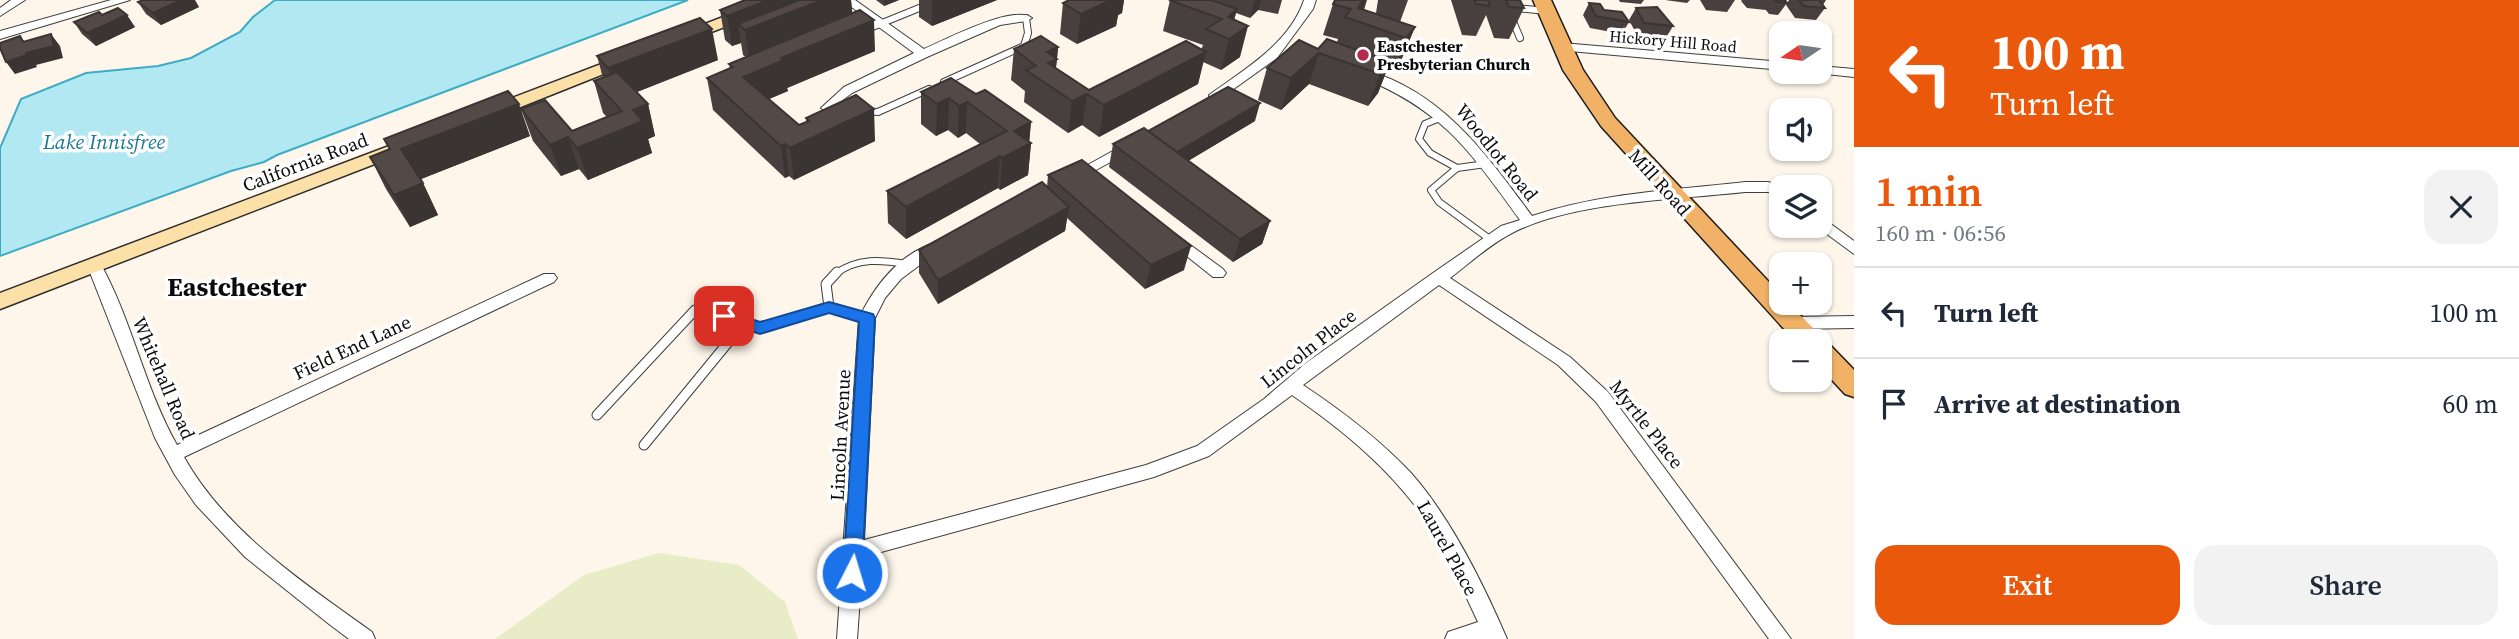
<!DOCTYPE html>
<meta charset="utf-8">
<style>
body{margin:0;font-family:"Source Serif 4",serif;background:#f2f2f3;color:#1f2937;height:100vh;display:flex;flex-direction:column;font-size:26px;white-space:nowrap}
*{box-sizing:border-box;margin:0}
p{font-size:23px;color:#747a83}
.icon{flex:none;width:38px;height:38px;fill:none;stroke:currentColor;stroke-width:2;stroke-linecap:round;stroke-linejoin:round}
.map{position:relative;flex:1;overflow:hidden}
.drawer{display:flex;flex-direction:column;background:#fff;width:665px}
.drawer>*{flex:none}
.top-card{background:#ea580c;color:#fff;overflow:hidden}
.needle{width:46px;rotate:257deg}
.buttons{position:absolute;left:1769px;top:21px;display:grid;gap:14px}
.buttons a{display:grid;place-items:center;width:63px;height:63px;border-radius:14px;background:#fff;box-shadow:0 2px 5px #0004;font-size:35px}
.pin{position:absolute;display:grid;place-items:center;width:60px;height:60px;color:#fff;margin:-30px;border-radius:14px;box-shadow:0 4px 10px #0006}
.me{position:absolute;width:77px;margin:-38px;rotate:5deg;stroke-linejoin:round;filter:drop-shadow(0 0 5px #0008)}
.turn{display:flex;align-items:center;gap:24px;height:147px;padding:0 21px;font-size:32px}
.turn .icon{width:91px;height:91px;stroke-width:2.5}
.turn b{display:block;font-size:49px;line-height:60px}
.round{display:grid;place-items:center;flex:none;width:74px;height:74px;border-radius:21px;background:#f2f2f3}
.headline{display:flex;align-items:center;justify-content:space-between;height:119px;padding:0 21px}
h1{font-size:42px;font-weight:600;line-height:52px;color:#ea580c}
.cta{display:flex;gap:14px;margin-top:auto;padding:14px 21px}
.cta a{flex:1;height:80px;border-radius:21px;background:#ea580c;color:#fff;font-size:28px;font-weight:600;line-height:80px;text-align:center}
.cta a+a{background:#f2f2f3;color:#1f2937}
ul{padding:0;list-style:none}
li{display:flex;align-items:center;gap:21px;height:91px;padding:0 21px;border-top:2px solid #e0e1e3}
li div{flex:1}
li b{display:block;font-size:26px}
li em{font-style:normal}
main{display:flex;flex:1;min-height:0}
.map>svg:first-child{display:block}
</style>
<main>
<div class="map">
<svg width="1854" height="639" viewBox="0 0 1854 639">
<rect width="100%" height="100%" fill="#fef6ea"/>
<polygon fill="#e8edc8" points="659,553 739,565 785,602 798,639 495,639 584,575"/>
<polygon fill="#b2e8f2" stroke="#3dacc5" stroke-width="2" points="275,0 688,0 277,155 264,162 231,171 0,256 0,148 21,99 86,73 158,66 191,58 240,32 253,17"/>
<g fill="none" stroke-linecap="round" stroke-linejoin="round">
<defs>
<g id="lane-far1">
<polyline points="1504,0 1520,38"/>
<polyline points="1515,8 1547,11"/>
<polyline points="865,30 939,0"/>
<polyline points="944,82 1024,46 1028,33 1026,18"/>
<polyline points="863,111 878,112 929,89"/>
<polyline points="1442,117 1425,124 1419,139 1430,153 1457,168"/>
<polyline points="1486,164 1457,168 1431,190 1439,202 1491,240"/>
<path d="M835 274C858 257 881 260 908 264"/>
</g>
<g id="lane">
<polyline points="837,272 826,284 829,307 867,318"/>
<polyline points="597,415 695,310 704,309 759,328 829,307"/>
<polyline points="644,445 744,323"/>
</g>
<g id="street">
<polygon points="11,0 25,0 0,16 0,8"/>
<polygon points="111,0 130,0 0,39 0,31"/>
<path d="M842 0H855L924 49C945 40 1013 4 1032 18L1026 21 1000 25 927 57 852 93 827 112 821 108 844 87 914 53Z"/>
<path d="M1304 0H1316L1313 9 1277 58 1217 101H1209V95C1244 70 1290 43 1304 0Z"/>
<polygon points="1562,43 1782,62 1782,70 1558,50 1556,47"/>
<polygon points="1820,66 1854,69 1854,77 1816,73 1820,72"/>
<path d="M1365 70C1442 91 1487 155 1532 216 1600 193 1674 190 1745 182H1768L1785 187H1782V195L1768 192H1745C1674 200 1575 201 1512 233 1490 244 1470 263 1450 278L1570 357 1608 392 1791 639H1769L1596 402 1558 365 1439 285 1303 385C1342 411 1379 439 1411 473 1450 517 1484 585 1507 639H1445L1448 632 1478 622C1462 589 1449 555 1429 525 1393 471 1344 431 1292 395L1209 456 1154 477 863 557 857 639H837L859 318C875 285 900 253 937 242L944 247 901 279 885 298 875 318 864 540 1146 465 1197 446 1264 399 1306 363 1433 273 1501 226 1520 220C1469 150 1444 111 1361 77L1359 74Z"/>
<polygon points="1129,142 1134,143 1134,149 1078,180 1073,181 1066,177"/>
<polygon points="1820,216 1854,241 1854,254 1816,226 1820,226"/>
<polygon points="1174,233 1223,269 1226,273 1223,277 1213,277 1169,242 1167,238"/>
<path d="M94 260 99 261C132 319 144 387 177 445L544 274H554L557 278 554 282 184 457C226 532 304 583 372 632L375 639H349L329 624 245 557 196 505 175 475 155 438 87 265Z"/>
<polygon points="1854,316 1854,328 1793,329 1785,323 1793,317"/>
</g>
<g id="secondary">
<polygon points="767,0 789,0 786,3 691,40 685,42 677,37 679,34"/>
<polygon points="625,55 633,60 631,63 498,116 486,116 483,112 486,108"/>
<polygon points="397,143 406,149 403,153 0,309 0,293"/>
</g>
<polygon id="primary" points="1533,0 1551,0 1583,70 1615,118 1782,296 1782,303 1788,303 1819,334 1822,342 1829,344 1854,370 1854,397 1845,394 1820,367 1820,341 1795,341 1601,126 1563,70"/>
</defs>
<use href="#lane-far1" stroke="#3e3e3e" stroke-width="8"/>
<use href="#lane" stroke="#3e3e3e" stroke-width="11"/>
<use href="#street" stroke="#3e3e3e" stroke-width="2"/>
<use href="#secondary" stroke="#2d2d2d" stroke-width="3"/>
<use href="#primary" stroke="#1c1c1c" stroke-width="3"/>
<use href="#lane-far1" stroke="#fff" stroke-width="6"/>
<use href="#lane" stroke="#fff" stroke-width="9"/>
<use href="#street" fill="#fff" fill-rule="evenodd"/>
<use href="#secondary" fill="#fbe0a8" fill-rule="evenodd"/>
<use href="#primary" fill="#f1b267" fill-rule="evenodd"/>
</g>
<g fill="#47403e">
<polygon points="745,0 851,0 852,13 875,51 787,88 788,91 769,99 799,125 806,122 806,118 875,141 794,180 789,176 785,178 713,110 707,78 730,69 729,64 746,57 743,55 741,43 732,46 725,40 720,10"/>
<polygon points="876,0 899,0 884,6"/>
<polygon points="919,0 997,0 932,26 919,17"/>
<polygon points="1069,0 1124,0 1122,13 1118,15 1116,26 1077,44 1060,34 1063,3"/>
<polygon points="1170,0 1282,0 1278,14 1258,10 1250,18 1236,13 1234,20 1240,57 1221,70 1203,62 1198,84 1099,137 1082,125 1068,133 1024,102 1025,91 1011,80 1014,49 1058,47 1056,68 1089,90 1201,50 1203,45 1163,31"/>
<polygon points="1378,0 1408,0 1400,22 1415,27 1402,58 1393,69 1388,67 1378,93 1368,106 1309,84 1281,110 1258,100 1267,68 1337,43 1338,39 1323,35 1333,4 1364,10 1376,13"/>
<polygon points="1451,0 1520,0 1524,8 1509,39 1494,38 1486,15 1476,36 1462,35"/>
<polygon points="1619,0 1644,0 1641,4 1620,2"/>
<polygon points="1665,0 1690,0 1687,3"/>
<polygon points="1700,0 1735,0 1727,12 1706,10"/>
<polygon points="1742,0 1785,0 1787,3 1778,15 1769,14 1766,10 1747,8 1741,1"/>
<polygon points="1789,0 1826,0 1823,5 1825,8 1816,20 1795,18 1786,5"/>
<polygon points="138,2 199,7 161,25 146,14"/>
<polygon points="1589,3 1629,22 1622,34 1590,28 1583,15"/>
<polygon points="1636,8 1673,26 1666,38 1637,35 1629,20"/>
<polygon points="102,15 135,27 96,46 82,34 74,22"/>
<polygon points="597,56 718,60 636,92 648,104 655,136 648,139 652,153 588,180 579,169 561,176 533,141 521,109 572,131 607,117 603,113 594,81 603,78"/>
<polygon points="921,92 976,94 1031,122 1029,142 1031,143 1028,175 1000,190 998,188 906,239 888,223 887,191 980,144 966,133 958,138 948,130 936,136 921,124"/>
<polygon points="1255,121 1188,161 1270,221 1262,244 1233,262 1109,167 1113,144"/>
<polygon points="530,136 421,179 438,215 410,227 386,189 370,157 389,149 384,139"/>
<polygon points="1048,175 1184,270 1145,289 1067,218 1065,231 938,304 919,273 919,250 1047,187"/>
</g>
<g fill="#3a3432">
<polygon points="181,0 195,0 199,7 161,25 153,13"/>
<polygon points="768,0 851,0 853,19 750,61 745,30 738,24 741,43 732,46 727,16"/>
<polygon points="884,0 899,0 884,6"/>
<polygon points="932,0 997,0 932,26"/>
<polygon points="1109,0 1124,0 1122,13 1118,15 1116,26 1077,44 1081,14"/>
<polygon points="1255,0 1261,0 1258,10 1250,18"/>
<polygon points="1363,0 1367,0 1363,13 1358,8"/>
<polygon points="1237,9 1229,38 1248,26 1240,57 1221,70 1229,39 1228,17"/>
<polygon points="127,15 135,27 96,46 87,33"/>
<polygon points="874,20 875,51 787,88 788,91 748,108 743,77 781,58"/>
<polygon points="1415,27 1402,58 1393,69 1406,38"/>
<polygon points="712,29 718,60 617,100 608,68"/>
<polygon points="51,34 60,46 63,58 36,65 37,67 15,74 6,62 23,42 20,36 30,48"/>
<polygon points="1058,47 1057,59 1053,89 1046,82 1043,83 1047,52"/>
<polygon points="1206,52 1198,84 1099,137 1104,105"/>
<polygon points="1319,53 1309,84 1281,110 1291,78"/>
<polygon points="1390,62 1378,93 1368,106 1380,74"/>
<polygon points="1087,94 1082,125 1068,133 1072,101"/>
<polygon points="949,98 948,130 936,136 937,104"/>
<polygon points="967,102 966,133 958,138 959,106"/>
<polygon points="1260,103 1255,121 1168,173 1172,155"/>
<polygon points="519,104 530,136 416,181 401,149"/>
<polygon points="648,104 655,136 648,139 652,153 588,180 577,148 633,110"/>
<polygon points="874,109 875,141 794,180 790,148"/>
<polygon points="1031,122 1029,144 1031,143 1028,175 1000,190 1002,158 1014,131"/>
<polygon points="568,137 579,169 561,176 550,145"/>
<polygon points="785,144 789,176 785,178 781,146"/>
<polygon points="1000,156 998,188 906,239 906,207"/>
<polygon points="423,183 438,215 410,227 394,195"/>
<polygon points="1069,207 1065,231 938,304 938,280"/>
<polygon points="1270,221 1262,244 1233,262 1240,239"/>
<polygon points="1191,246 1184,270 1145,289 1151,265"/>
</g>
<g fill="#534a48" stroke="#3a3432" stroke-width="2">
<polygon points="143,0 181,0 153,13 138,2"/>
<polygon points="745,0 768,0 727,16 720,10"/>
<polygon points="799,0 822,0 745,30 738,24"/>
<polygon points="1069,0 1111,0 1081,14 1063,3"/>
<polygon points="1169,0 1211,0 1237,9 1228,17 1248,26 1229,39 1206,29 1222,19"/>
<polygon points="1335,0 1363,0 1358,8 1415,27 1406,38 1345,17 1351,9 1333,4"/>
<polygon points="1474,0 1488,0 1490,6 1476,4"/>
<polygon points="1506,0 1520,0 1524,8 1509,7"/>
<polygon points="1775,0 1785,0 1787,3 1777,2"/>
<polygon points="1799,0 1819,0 1825,8 1804,6"/>
<polygon points="1589,3 1600,4 1604,10 1622,12 1629,22 1596,16"/>
<polygon points="1657,7 1673,26 1644,23 1636,8"/>
<polygon points="118,8 127,15 87,33 74,22 99,12 102,15"/>
<polygon points="860,10 874,20 781,58 784,60 743,77 799,125 809,121 806,118 856,95 874,109 790,148 785,144 781,146 707,78 733,67 729,64"/>
<polygon points="700,18 712,29 608,68 597,56"/>
<polygon points="51,34 54,46 26,53 27,55 6,62 0,48 0,43 20,36 23,42"/>
<polygon points="1041,36 1058,47 1047,52 1057,59 1048,63 1089,90 1186,41 1206,52 1104,105 1087,94 1072,101 1026,70 1036,66 1014,49"/>
<polygon points="1327,39 1390,62 1380,74 1319,53 1291,78 1267,68 1299,40 1318,49"/>
<polygon points="617,72 648,104 633,110 643,121 577,148 568,137 550,145 521,109 545,100 572,131 622,111 594,81"/>
<polygon points="951,78 976,94 985,90 1031,122 1014,131 1031,143 1002,158 1000,156 906,207 887,191 1007,131 967,102 959,106 949,98 937,104 921,92"/>
<polygon points="1228,87 1260,103 1177,152 1148,131"/>
<polygon points="508,91 519,104 401,149 423,183 394,195 370,157 390,149 384,139"/>
<polygon points="1144,128 1270,221 1240,239 1113,144"/>
<polygon points="1082,160 1191,246 1151,265 1048,175"/>
<polygon points="1042,182 1069,207 938,280 919,250"/>
</g>
<polygon fill="#1a73e8" stroke="#114b97" stroke-width="2" points="829,302 873,314 875,318 862,573 859,579 852,582 846,579 843,573 859,322 829,313 760,334 718,320 716,316 724,310 760,322"/>
<circle fill="#b32b4f" stroke="#fff" stroke-width="2.5" cx="1363" cy="55" r="7"/>
<g text-anchor="middle" stroke-width="7" stroke-linejoin="round" paint-order="stroke">
<g font-size="16" fill="#0b0b0b" stroke="#fff">
<text transform="translate(1673 41) rotate(5)" y="6">Hickory Hill Road</text>
</g>
<g font-size="16" font-weight="bold" fill="#0b0b0b" stroke="#fff" text-anchor="start">
<text x="1377" y="52">Eastchester<tspan x="1377" dy="18">Presbyterian Church</tspan></text>
</g>
<g font-size="19" fill="#0b0b0b" stroke="#fff">
<text transform="translate(1497 152) rotate(51)" y="7">Woodlot Road</text>
<text transform="translate(305 162) rotate(-21)" y="7">California Road</text>
<text transform="translate(1660 182) rotate(48)" y="7">Mill Road</text>
<text transform="translate(352 347) rotate(-25)" y="7">Field End Lane</text>
<text transform="translate(1308 348) rotate(-38)" y="7">Lincoln Place</text>
<text transform="translate(164 378) rotate(67)" y="7">Whitehall Road</text>
<text transform="translate(1647 424) rotate(52)" y="7">Myrtle Place</text>
<text transform="translate(840 435) rotate(-87)" y="7">Lincoln Avenue</text>
<text transform="translate(1448 548) rotate(61)" y="7">Laurel Place</text>
</g>
<g font-size="21" font-style="italic" fill="#1c7a95" stroke="#fff">
<text x="104" y="149">Lake Innisfree</text>
</g>
<g font-size="26" font-weight="bold" fill="#0b0b0b" stroke="#fff">
<text x="237" y="296">Eastchester</text>
</g>
</g>
</svg>
<div class="buttons">
<a><svg class="needle" viewBox="-14 -14 28 28"><path d="M0-13l5 13h-10z" fill="#e53935"/><path d="M0 13l5-13h-10z" fill="#747a83"/></svg></a>
<a><svg class="icon" aria-label="sound" viewBox="0 0 24 24"><path d="M4 9h4l5-4v14l-5-4H4zM17 9q2 3 0 6"/></svg></a>
<a><svg class="icon" aria-label="layers" viewBox="0 0 24 24"><path d="M12 4l9 5-9 5-9-5zM3 14l9 5 9-5"/></svg></a>
<a>+</a>
<a>−</a>
</div>
<div class="pin" style="left:724px;top:316px;background:#d93025"><svg class="icon" aria-label="arrive" viewBox="0 0 24 24"><path d="M6 21V4h12l-3 4 3 4H6"/></svg></div>
<svg class="me" style="left:852px;top:573px" viewBox="-20 -20 40 40"><circle r="17" fill="#1a73e8" stroke="#fff" stroke-width="3"/><path d="M0-11L8 9 0 5-8 9z" fill="#fff"/></svg>
</div>
<section class="drawer">
<div class="top-card">
<div class="turn"><svg class="icon" aria-label="left" viewBox="0 0 24 24"><path d="M17 20v-9H6M10 6l-5 5 5 5"/></svg><div><b>100 m</b>Turn left</div></div>
</div>
<div class="headline"><div><h1>1 min</h1><p>160 m · 06:56</p></div><a class="round"><svg class="icon" aria-label="close" viewBox="0 0 24 24"><path d="M6 6l12 12M18 6L6 18"/></svg></a></div>
<ul>
<li><svg class="icon" aria-label="left" viewBox="0 0 24 24"><path d="M17 20v-9H6M10 6l-5 5 5 5"/></svg><div><b>Turn left</b></div><em>100 m</em></li>
<li><svg class="icon" aria-label="arrive" viewBox="0 0 24 24"><path d="M6 21V4h12l-3 4 3 4H6"/></svg><div><b>Arrive at destination</b></div><em>60 m</em></li>
</ul>
<div class="cta"><a>Exit</a><a>Share</a></div>
</section>
</main>
